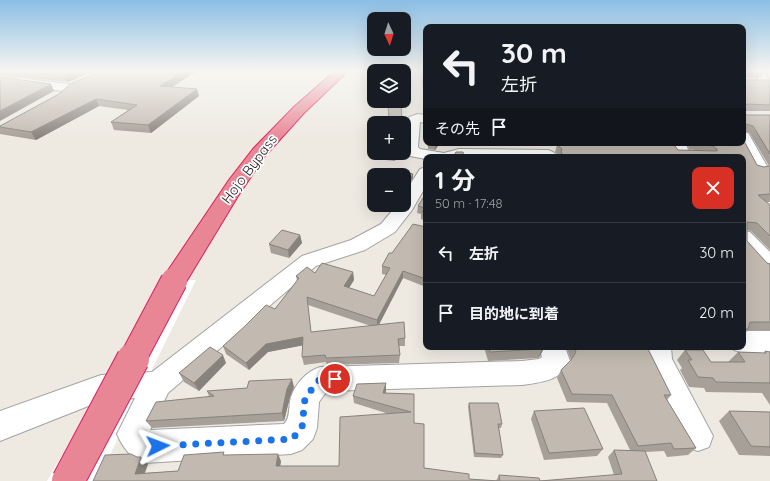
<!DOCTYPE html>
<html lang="ja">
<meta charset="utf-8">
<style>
body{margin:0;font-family:Quicksand,"Noto Sans JP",sans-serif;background:#20242c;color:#f1f3f6;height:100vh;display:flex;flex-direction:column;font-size:15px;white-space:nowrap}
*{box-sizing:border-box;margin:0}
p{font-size:13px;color:#9ea1a6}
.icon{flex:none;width:22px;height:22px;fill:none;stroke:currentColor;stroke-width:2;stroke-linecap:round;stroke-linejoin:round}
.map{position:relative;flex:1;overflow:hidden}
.details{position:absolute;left:423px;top:154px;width:323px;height:196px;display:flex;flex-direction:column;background:#171b24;border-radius:8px;box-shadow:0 4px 16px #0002}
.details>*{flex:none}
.banner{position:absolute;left:423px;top:24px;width:323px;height:122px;border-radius:8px;box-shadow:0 4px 16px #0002;background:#171b24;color:#f1f3f6;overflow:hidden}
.needle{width:26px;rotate:176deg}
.controls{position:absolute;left:367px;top:12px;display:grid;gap:8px}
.controls a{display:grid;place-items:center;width:44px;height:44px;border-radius:8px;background:#171b24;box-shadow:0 4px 16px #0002;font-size:20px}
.pin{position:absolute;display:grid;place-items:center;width:34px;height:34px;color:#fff;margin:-17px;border:2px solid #fff;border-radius:50%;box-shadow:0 1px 4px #0007}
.me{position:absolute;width:44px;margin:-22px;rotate:87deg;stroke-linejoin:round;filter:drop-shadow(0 0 3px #0008)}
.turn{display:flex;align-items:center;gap:14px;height:84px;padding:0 12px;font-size:18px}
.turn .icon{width:52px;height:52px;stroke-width:2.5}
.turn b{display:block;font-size:28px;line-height:34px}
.then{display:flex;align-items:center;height:38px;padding:0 12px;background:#0003;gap:8px;font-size:15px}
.round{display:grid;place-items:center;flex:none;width:42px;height:42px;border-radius:8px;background:#20242c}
.head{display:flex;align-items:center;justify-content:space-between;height:68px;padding:0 12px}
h1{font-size:24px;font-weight:700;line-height:30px}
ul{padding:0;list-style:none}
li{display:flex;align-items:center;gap:12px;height:60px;padding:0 12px;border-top:1px solid #363941}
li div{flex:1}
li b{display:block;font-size:15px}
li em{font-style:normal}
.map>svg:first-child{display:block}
</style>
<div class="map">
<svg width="770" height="481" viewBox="0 0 770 481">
<rect width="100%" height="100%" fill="#eeeae2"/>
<polygon fill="#fff" points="162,280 196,280 97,481 47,481"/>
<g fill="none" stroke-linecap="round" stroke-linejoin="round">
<defs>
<g id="street">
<polygon points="748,71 760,71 770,79 770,87 766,86"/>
<polygon points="0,76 69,84 73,86 75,88 73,90 69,92 0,82"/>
<polygon points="418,114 426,115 426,123 420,122 418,147 420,149 444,153 459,149 548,150 553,152 559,157 426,157 426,159 410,156 404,150 407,120 409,117"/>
<polygon points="743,132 748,133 750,136 768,168 766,171 760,173 754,171 752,168 739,143 743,143"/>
<polygon points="672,143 686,143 688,150 709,154 712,157 676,156 673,153"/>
<path d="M426 167V186L412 210 395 232 365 250 316 266 168 393 150 430 284 424C291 417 288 406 291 397 295 384 307 371 320 367L522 361 539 359 542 357 539 347H565L570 361C561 381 542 382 522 385L327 391 319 402 317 428 313 439 302 450 291 454 144 463C130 457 123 448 117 434L135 398 101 401 0 441V411L101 375 152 372 302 256 351 240 381 224 397 205H404V194L420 169Z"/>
<polygon points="743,231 750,232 770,252 770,272 762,270 743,249"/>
<polygon points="743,331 770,331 770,353 743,353 734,350 733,347 743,347"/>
<polygon points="645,347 671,347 672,359 713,436 709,447 698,451 687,447 646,360"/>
</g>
<polygon id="highway" points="335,71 348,71 304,113 265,156 238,196 183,287 174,290 165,287 162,281 165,275 229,180 253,149 294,107"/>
</defs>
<use href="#street" stroke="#a3a3a3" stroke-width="2"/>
<use href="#highway" stroke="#db1f5b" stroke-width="2"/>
<use href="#street" fill="#fff" fill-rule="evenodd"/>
<use href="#highway" fill="#e88696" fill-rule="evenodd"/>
<defs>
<polyline id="highway-bridge-far1" points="132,360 174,281"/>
<polyline id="highway-bridge" points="68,481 133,359"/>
</defs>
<use href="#highway-bridge-far1" stroke="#db1f5b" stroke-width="28" stroke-linecap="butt"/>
<use href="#highway-bridge" stroke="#db1f5b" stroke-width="34" stroke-linecap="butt"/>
<use href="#highway-bridge-far1" stroke="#e88696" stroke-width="26"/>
<use href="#highway-bridge" stroke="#e88696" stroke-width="32"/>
</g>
<g fill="#a7a098" fill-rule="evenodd">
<polygon points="0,71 94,71 68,82 0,75"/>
<polygon points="101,71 197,71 172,87 199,96 151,133 114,130 111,122 128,110 99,106 36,140 0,134 0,126"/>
<polygon points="420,71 426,71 426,105"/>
<polygon points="743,71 764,72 761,78 745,77 745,78 746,80 770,80 770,111 745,111 745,114 747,115 770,115 770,202 766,202 770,205 770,250 751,231 747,230 747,241 767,263 770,264 770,330 748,330 743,335 743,157 559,157 560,156 555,152 557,145 560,145 560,143 675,143 675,146 678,150 701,151 689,149 687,143 743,143 757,165 764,167 769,166 749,132 746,132 745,135 743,139"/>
<polygon points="428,143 440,143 435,150 428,149"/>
<polygon points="377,153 397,153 395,161 377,159"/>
<polygon points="426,193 426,221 421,219 421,214 417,213 418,206"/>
<path d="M426 227V287L403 278 379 325 405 338V346H399L400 355 399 363 327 365 326 362 304 365 302 357 303 345 268 352 249 370 226 354 223 346 275 309 297 281 296 276 315 273 353 272 354 280 349 288 374 296 386 275 382 274V266L392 253ZM308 305 371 326 311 332Z"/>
<polygon points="300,235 302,243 289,258 271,253 269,244"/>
<polygon points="484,347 543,347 544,348 540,356 538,358 488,361"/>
<polygon points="566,347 647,347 671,395 667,400 696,448 688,455 667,457 664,451 645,452 657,481 93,481 148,464 145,473 178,471 225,455 281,461 280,466 339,466 389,414 354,403 353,396 386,383 386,393 414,394 414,423 424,468 469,479 496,481 499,475 540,481 614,475 608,457 614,450 630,450 607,403 567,402 557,378 561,370 571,360"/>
<polygon points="685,350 711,362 728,362 738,352 764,353 765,351 770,352 770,405 762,393 706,392 704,388 689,387 680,370 682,368 677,360"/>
<polygon points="226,363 199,391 184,382 179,373"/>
<polygon points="294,387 290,397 284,421 152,428 146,421 209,396 207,391"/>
<polygon points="469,403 502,424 501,428 499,428 503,455 501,458 474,457 468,407"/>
<polygon points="534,411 603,449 597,456 544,460 531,419"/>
<polygon points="729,411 770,412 770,456 739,455 719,421"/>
</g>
<g fill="#88827c">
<polygon points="75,71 94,71 68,82 64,76"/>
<polygon points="184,71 197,71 163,93 160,86"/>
<polygon points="51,84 54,91 0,121 0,111"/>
<polygon points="197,89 199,96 151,133 148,125"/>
<polygon points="96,99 99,106 36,140 31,132"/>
<polygon points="436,143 440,143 435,150 435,144"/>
<polygon points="396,153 397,153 395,161 395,156"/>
<polygon points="413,174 413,178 404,191 404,187"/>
<polygon points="300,235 302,243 289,258 288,250"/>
<polygon points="403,271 403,278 377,328 377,320"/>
<polygon points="353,272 354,280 345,294 344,286"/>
<polygon points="303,337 305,345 268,352 249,370 246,363 266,344"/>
<polygon points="544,348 540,356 538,358 542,349"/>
<polygon points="223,355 226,363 199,391 194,383"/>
<polygon points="292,379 294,387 290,397 284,421 282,413 287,389"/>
<polygon points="386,383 386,391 383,400 383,393"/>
<polygon points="278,454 281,461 279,473 276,466"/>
<polygon points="141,457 148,464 142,480 135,474"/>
</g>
<g fill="#c2bab1" stroke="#88827c">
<polygon points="22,71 75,71 64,76"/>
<polygon points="101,71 184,71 160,86 197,89 148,125 111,122 137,105 96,99 31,132 0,127 0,126 59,94 70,84"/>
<polygon points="422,71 426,71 426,97"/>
<polygon points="743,71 762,71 764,72 745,71 745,78 746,80 770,80 770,105 747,104 745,106 745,114 747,115 770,115 770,154 753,126 746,124 745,135 743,135"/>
<polygon points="0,77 51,84 0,111"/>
<polygon points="388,101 401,101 402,123 389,123"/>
<polygon points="743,139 757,165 764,167 770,166 770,194 758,195 770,205 770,236 757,223 747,222 747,241 767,263 770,264 770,322 750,322 748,329 743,329 743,157 564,157 561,152 562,149 557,145 562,145 562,143 675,143 675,146 678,150 717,151 717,149 713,146 698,143 743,143"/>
<polygon points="456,152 463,152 464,157 453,157"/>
<polygon points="377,153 396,153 395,156 377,154"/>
<polygon points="399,171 413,174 404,187 404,175 396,175"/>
<polygon points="426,193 426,213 422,212 425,208 418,206"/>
<polygon points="413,224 426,227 426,279 403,271 377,320 307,297 311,332 404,322 405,338 398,339 400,355 326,358 325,355 302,357 303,337 266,344 246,363 223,346 244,327 266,305 275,309 299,278 296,276 307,267 315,273 322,263 353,272 344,286 374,296 390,268 382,266 389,253 392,253"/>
<polygon points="282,230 300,235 288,250 269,244"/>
<polygon points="210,347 223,355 194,383 179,373"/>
<polygon points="488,347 543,347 544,348 542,349 490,352"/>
<polygon points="574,347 647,347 671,395 664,395 696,448 674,449 671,443 638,446 612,395 572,394 561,370 571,360 576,352"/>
<polygon points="685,350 703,350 711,362 745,362 738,352 766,353 765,351 770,352 770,383 716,382 713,378 698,377 688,360 692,360"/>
<polygon points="292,379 287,389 282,413 146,421 156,402 214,396 207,391 247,388 249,381"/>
<polygon points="386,383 383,393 414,394 414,423 424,424 424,468 469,474 469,479 499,481 93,481 105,455 131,454 137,457 141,457 135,474 178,471 184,455 224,452 223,455 278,454 276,466 339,466 340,417 411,412 353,396 357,384"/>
<polygon points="469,403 498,403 502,424 498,424 503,455 475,453"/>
<polygon points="584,408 603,449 549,453 534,411"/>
<polygon points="729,411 770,412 770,447 751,446"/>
<polygon points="614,450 645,451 657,481 500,481 499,475 539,478 540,481 622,474"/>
</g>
<linearGradient id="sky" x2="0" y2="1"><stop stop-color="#8bbee4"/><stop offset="0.51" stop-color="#f7f6f2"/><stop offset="1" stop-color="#f7f6f2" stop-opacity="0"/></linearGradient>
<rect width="770" height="139" fill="url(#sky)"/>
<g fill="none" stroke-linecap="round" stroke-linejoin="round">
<polyline stroke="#1a73e8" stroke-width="7" stroke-dasharray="0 12.6" points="158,446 292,439 302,428 305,398 320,379 335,379"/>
</g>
<g text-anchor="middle" stroke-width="3.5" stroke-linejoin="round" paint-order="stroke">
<g font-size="14" fill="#1c1c1c" stroke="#fff">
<text transform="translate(249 169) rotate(-53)" y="5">Hojo Bypass</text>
</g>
</g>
</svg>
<div class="controls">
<a><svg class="needle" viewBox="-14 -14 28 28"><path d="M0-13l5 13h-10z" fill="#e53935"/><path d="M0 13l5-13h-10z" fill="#9ea1a6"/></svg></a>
<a><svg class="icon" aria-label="layers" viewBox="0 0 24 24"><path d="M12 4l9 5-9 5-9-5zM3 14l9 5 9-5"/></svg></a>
<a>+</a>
<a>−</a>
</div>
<div class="pin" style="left:335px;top:379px;background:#d93025"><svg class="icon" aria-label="arrive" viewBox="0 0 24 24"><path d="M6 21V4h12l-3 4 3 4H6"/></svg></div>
<svg class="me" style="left:158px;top:446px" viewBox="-20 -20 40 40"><path d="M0-17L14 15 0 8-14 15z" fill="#1a73e8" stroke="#fff" stroke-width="4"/></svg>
<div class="banner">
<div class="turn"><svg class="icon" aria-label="left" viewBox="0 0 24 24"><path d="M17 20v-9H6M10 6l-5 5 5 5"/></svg><div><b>30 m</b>左折</div></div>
<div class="then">その先<svg class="icon" aria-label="arrive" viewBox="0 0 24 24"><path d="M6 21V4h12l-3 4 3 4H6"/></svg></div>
</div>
<section class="details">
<div class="head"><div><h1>1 分</h1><p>50 m · 17:48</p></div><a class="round" style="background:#d93025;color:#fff"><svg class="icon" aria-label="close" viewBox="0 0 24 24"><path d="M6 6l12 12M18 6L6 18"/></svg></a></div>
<ul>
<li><svg class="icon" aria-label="left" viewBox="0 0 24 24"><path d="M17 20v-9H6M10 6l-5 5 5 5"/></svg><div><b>左折</b></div><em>30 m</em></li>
<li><svg class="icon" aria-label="arrive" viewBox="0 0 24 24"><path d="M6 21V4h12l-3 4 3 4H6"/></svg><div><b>目的地に到着</b></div><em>20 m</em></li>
</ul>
</section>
</div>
